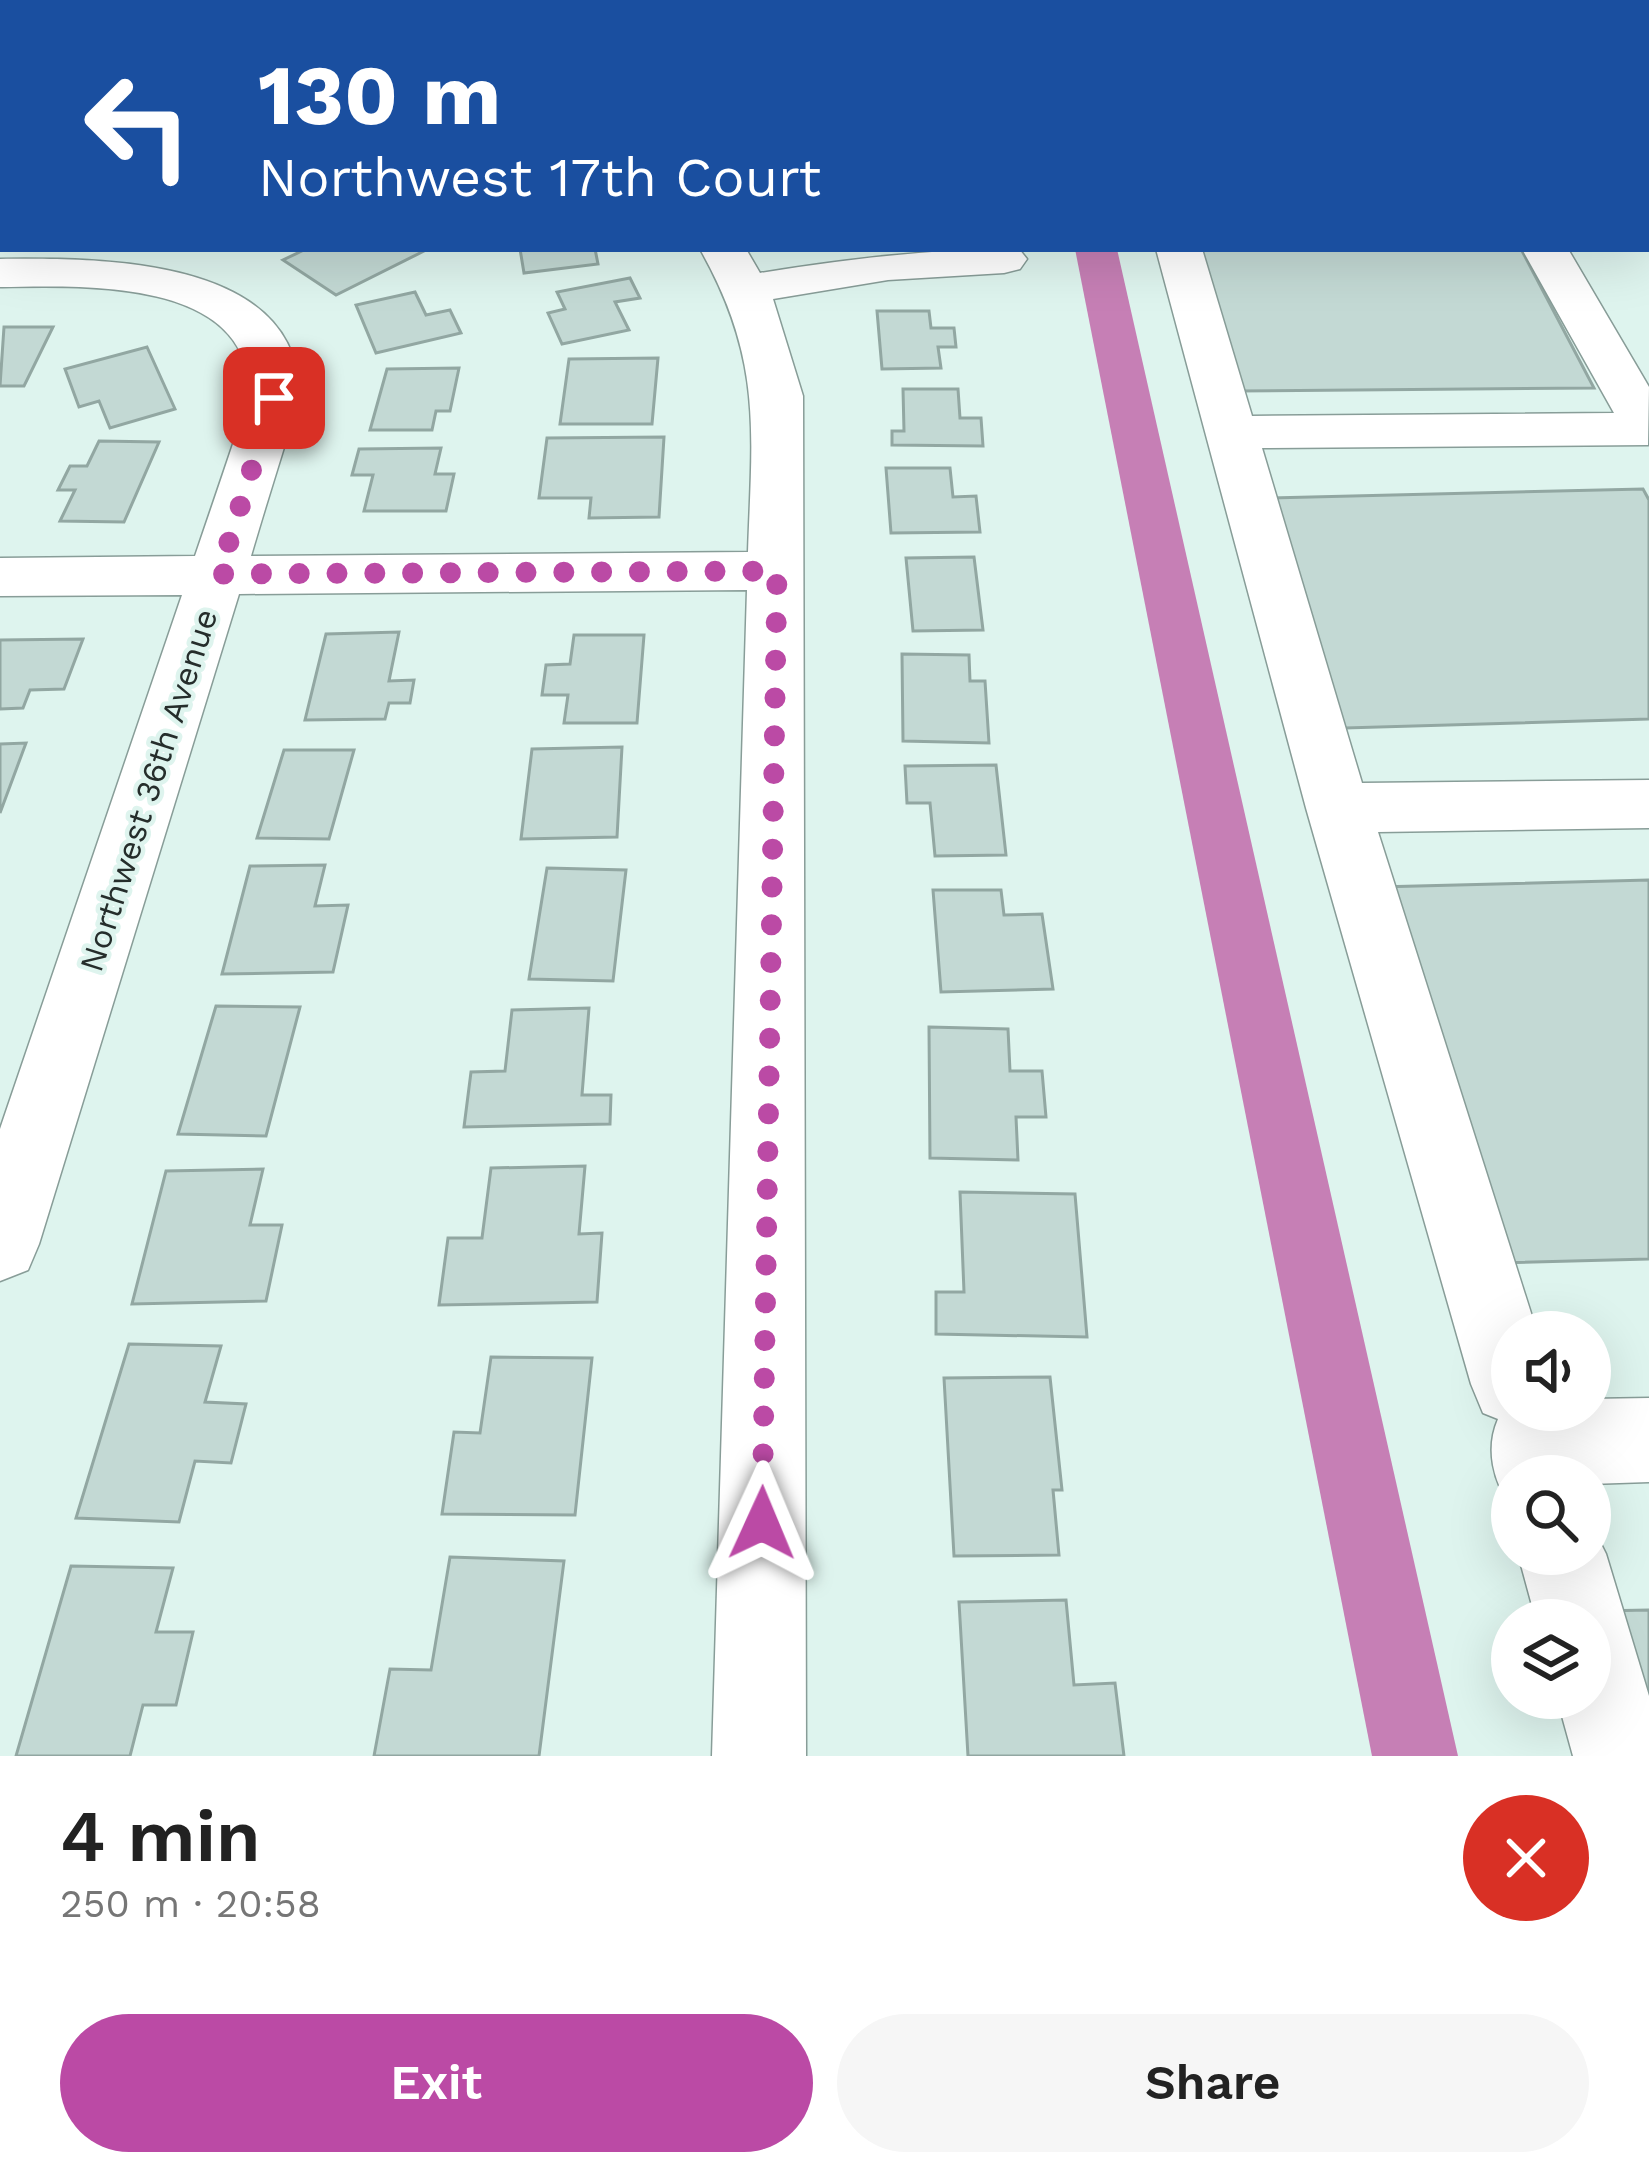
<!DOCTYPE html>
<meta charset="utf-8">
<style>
body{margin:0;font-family:"Work Sans",sans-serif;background:#f6f6f6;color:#222;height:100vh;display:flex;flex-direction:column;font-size:45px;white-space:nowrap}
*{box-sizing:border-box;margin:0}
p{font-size:39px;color:#767676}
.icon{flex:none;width:66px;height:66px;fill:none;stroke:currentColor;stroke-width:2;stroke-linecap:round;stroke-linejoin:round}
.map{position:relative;height:1756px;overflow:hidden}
.details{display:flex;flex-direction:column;background:#fff;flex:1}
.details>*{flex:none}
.guide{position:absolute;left:0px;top:0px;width:1650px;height:252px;box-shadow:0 12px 48px #0002;background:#1a4fa0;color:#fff;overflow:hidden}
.fabs{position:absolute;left:1491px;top:1311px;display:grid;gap:24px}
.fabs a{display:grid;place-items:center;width:120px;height:120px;border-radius:50%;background:#fff;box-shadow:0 12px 48px #0002;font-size:60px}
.pin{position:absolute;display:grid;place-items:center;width:102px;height:102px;color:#fff;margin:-51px;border-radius:24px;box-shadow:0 6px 18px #0006}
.me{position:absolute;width:132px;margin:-66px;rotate:1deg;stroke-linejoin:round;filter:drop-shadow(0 0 9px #0008)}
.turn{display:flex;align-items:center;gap:42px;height:252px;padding:0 60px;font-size:54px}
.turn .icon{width:156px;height:156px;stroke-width:2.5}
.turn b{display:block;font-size:84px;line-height:102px}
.round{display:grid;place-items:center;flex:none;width:126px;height:126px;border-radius:63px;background:#f6f6f6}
.summary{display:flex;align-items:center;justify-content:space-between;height:204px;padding:0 60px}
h1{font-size:72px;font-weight:600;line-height:90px}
.action{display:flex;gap:24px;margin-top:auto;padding:24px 60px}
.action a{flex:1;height:138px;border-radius:72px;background:#bb4aa5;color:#fff;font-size:48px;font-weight:600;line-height:138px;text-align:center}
.action a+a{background:#f6f6f6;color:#222}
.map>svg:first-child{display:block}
</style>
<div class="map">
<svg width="1649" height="1756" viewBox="0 0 1649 1756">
<rect width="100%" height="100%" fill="#def4ee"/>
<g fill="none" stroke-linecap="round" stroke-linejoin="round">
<g fill="#c67fb5" fill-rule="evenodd">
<rect x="0" y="103" width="3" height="22"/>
<polygon points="1075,249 1117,249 1458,1756 1372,1756"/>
</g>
</g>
<g fill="#c3d9d4" stroke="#92a7a2" stroke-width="3">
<polygon points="57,0 202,0 55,3"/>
<polygon points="324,0 805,0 805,3 323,3"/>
<polygon points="1049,0 1369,0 1370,3 1049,3"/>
<polygon points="306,249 428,249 336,295 283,260"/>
<polygon points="520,249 595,249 598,264 524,273"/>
<polygon points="1196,249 1521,249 1594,388 1237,391"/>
<polygon points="630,278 640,298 615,302 629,330 562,344 548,313 565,309 557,292"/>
<polygon points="415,292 426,315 450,310 461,333 376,353 356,305"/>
<polygon points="877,311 929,311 931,328 954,328 956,347 938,347 941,368 882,369"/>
<polygon points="4,327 53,327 24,386 0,386"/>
<polygon points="147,347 175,409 110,428 99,401 79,407 65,369"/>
<polygon points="658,358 652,424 560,424 569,359"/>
<polygon points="459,368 450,411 436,411 432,430 370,430 387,369"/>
<polygon points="903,389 958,389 960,418 981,418 983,446 892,445 892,431 904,431"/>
<polygon points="664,437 659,517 589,518 591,498 539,498 547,438"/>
<polygon points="99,441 159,442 124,522 60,521 75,490 58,490 70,466 87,466"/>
<polygon points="441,448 435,474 454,474 446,511 364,511 373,475 352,475 359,449"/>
<polygon points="886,468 950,468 953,497 976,496 980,532 891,533"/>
<polygon points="1643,489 1649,500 1649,719 1345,728 1268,498"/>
<polygon points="974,557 983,630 913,631 906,558"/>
<polygon points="399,632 389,681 414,680 410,703 389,703 385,719 305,720 326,634"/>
<polygon points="574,635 644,635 637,723 564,723 568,695 542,695 546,665 570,664"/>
<polygon points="83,639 64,689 30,690 23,708 0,709 0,640"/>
<polygon points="902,654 969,655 970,681 985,681 989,743 903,741"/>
<polygon points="26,743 0,813 0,744"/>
<polygon points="622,747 617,837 521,839 532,749"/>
<polygon points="284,750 354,750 329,839 257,838"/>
<polygon points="996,765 1006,855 935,856 930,803 907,803 905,766"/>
<polygon points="325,865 315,906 348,905 333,972 222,974 250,866"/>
<polygon points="547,868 626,870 613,981 529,979"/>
<polygon points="1649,880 1649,1259 1497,1263 1379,887"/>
<polygon points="933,890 1001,890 1004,915 1042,914 1053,989 941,992"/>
<polygon points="216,1006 300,1007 266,1136 178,1134"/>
<polygon points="589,1008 582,1095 611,1095 610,1124 464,1127 471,1072 505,1071 512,1010"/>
<polygon points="929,1027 1008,1029 1010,1071 1042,1071 1046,1117 1016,1117 1018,1160 930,1158"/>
<polygon points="585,1166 579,1234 602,1233 597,1302 439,1305 448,1238 482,1238 491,1168"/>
<polygon points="263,1169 250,1225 282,1225 266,1301 132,1304 166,1171"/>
<polygon points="960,1192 1075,1194 1087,1337 936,1334 936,1292 964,1292"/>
<polygon points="129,1344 221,1346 205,1402 246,1404 231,1463 195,1461 179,1522 76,1518"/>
<polygon points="491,1357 592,1358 575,1515 442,1514 454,1432 480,1433"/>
<polygon points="1050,1377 1062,1490 1053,1490 1059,1555 954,1556 944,1378"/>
<polygon points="450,1557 564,1561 539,1756 374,1756 390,1669 431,1670"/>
<polygon points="71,1566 173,1568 156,1632 193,1632 176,1705 143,1705 130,1756 16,1756"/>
<polygon points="1066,1600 1074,1685 1115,1683 1124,1756 968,1756 959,1602"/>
<polygon points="1649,1610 1649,1756 1642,1756 1599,1611"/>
</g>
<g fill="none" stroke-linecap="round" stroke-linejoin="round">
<defs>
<g id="minor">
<polygon points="287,0 325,0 286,3"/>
<rect x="818" y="0" width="38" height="3"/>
<polygon points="934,0 972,0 973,3 935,3"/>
<rect x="996" y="0" width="38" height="3"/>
<polygon points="1383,0 1421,0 1422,3 1384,3"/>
<polygon points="1484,0 1522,0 1524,3 1486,3"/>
<polygon points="1586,0 1624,0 1626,3 1588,3"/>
<polygon points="1647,47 1649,48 1649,74 1647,73"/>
<rect x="1647" y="125" width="2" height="26"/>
<rect x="1647" y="216" width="2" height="29"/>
<path d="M700 249H746L760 273C847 259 930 249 1019 249L1027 259 1020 269 1004 273 888 280 773 299 803 396 806 1756H712L747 590 239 594 39 1244 28 1270 0 1281V1129L182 595 0 596V558L195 556C208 518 221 480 234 441 239 428 248 411 249 397 253 277 83 286 0 287V259C98 258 301 256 299 397 299 411 290 428 286 441 274 480 262 518 251 556L748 552C752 431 763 360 700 249Z"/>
<path d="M1156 249H1202L1252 416 1614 413 1522 249H1568L1649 387 1648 445 1262 448 1362 783 1649 780V828L1378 832 1537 1332H1512V1410H1590V1399L1649 1398V1482L1590 1484V1476H1512V1508C1493 1482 1485 1449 1498 1419L1483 1413 1471 1384 1306 808Z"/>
<polygon points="1590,1522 1606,1554 1649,1696 1649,1756 1573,1756 1557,1698 1590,1698 1590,1620 1536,1620 1518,1554 1590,1554"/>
</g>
</defs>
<use href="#minor" stroke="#889d98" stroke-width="3"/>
<use href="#minor" fill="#fff" fill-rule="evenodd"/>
</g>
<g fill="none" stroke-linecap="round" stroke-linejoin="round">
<polyline stroke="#bb4aa5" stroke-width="21" stroke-dasharray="0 37.8" points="274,398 219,574 777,571 762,1523"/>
</g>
<g text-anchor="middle" stroke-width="9" stroke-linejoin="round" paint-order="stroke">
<g font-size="33" fill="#252d2b" stroke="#def4ee">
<text transform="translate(148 790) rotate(-72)" y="12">Northwest 36th Avenue</text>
</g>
</g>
</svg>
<div class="fabs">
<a><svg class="icon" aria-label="sound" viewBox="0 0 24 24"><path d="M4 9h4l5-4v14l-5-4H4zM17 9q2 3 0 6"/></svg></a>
<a><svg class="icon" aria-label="search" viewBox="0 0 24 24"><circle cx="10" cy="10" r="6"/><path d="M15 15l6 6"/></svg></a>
<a><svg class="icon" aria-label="layers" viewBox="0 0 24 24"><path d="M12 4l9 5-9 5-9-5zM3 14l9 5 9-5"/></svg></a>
</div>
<div class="pin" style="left:274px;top:398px;background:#d93025"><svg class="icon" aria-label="arrive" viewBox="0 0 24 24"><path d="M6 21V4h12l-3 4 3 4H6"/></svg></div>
<svg class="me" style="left:762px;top:1523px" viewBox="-20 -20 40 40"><path d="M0-17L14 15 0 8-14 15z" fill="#bb4aa5" stroke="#fff" stroke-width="4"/></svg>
<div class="guide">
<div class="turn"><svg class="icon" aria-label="left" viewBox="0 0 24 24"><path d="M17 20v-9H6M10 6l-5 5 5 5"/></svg><div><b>130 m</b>Northwest 17th Court</div></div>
</div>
</div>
<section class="details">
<div class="summary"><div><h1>4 min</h1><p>250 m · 20:58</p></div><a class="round" style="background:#d93025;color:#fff"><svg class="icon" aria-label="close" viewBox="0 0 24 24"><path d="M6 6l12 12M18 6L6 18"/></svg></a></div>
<div class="action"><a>Exit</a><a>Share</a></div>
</section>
